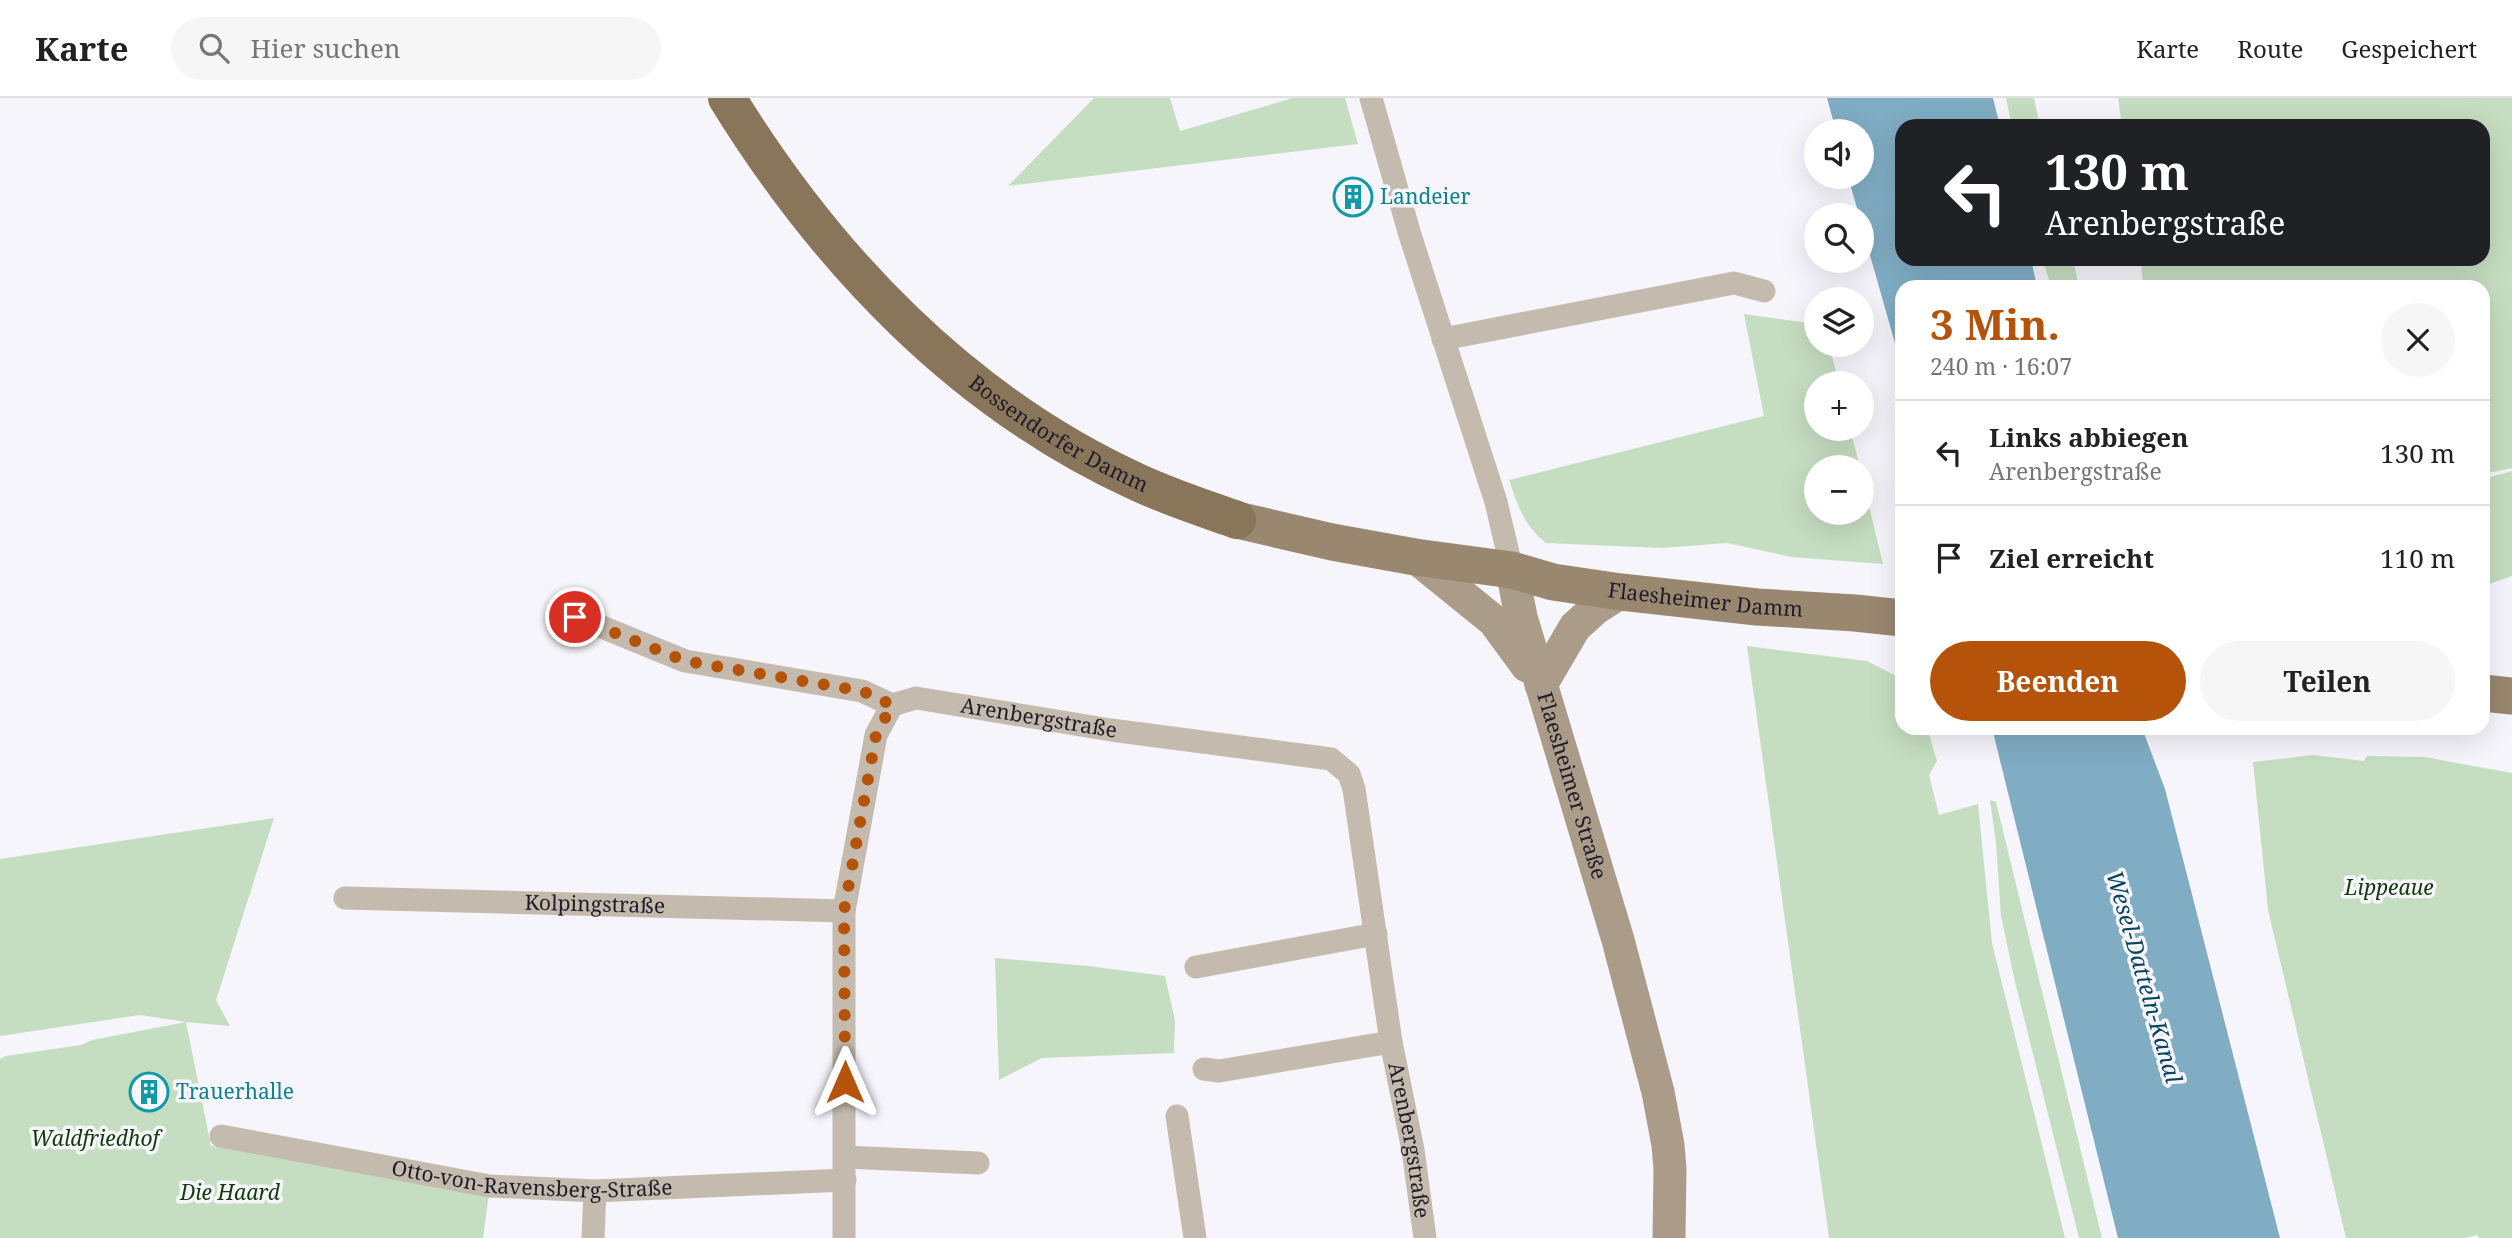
<!DOCTYPE html>
<html lang="de">
<meta charset="utf-8">
<style>
body{margin:0;font-family:"Noto Serif",serif;background:#f6f6f6;color:#222;height:100vh;display:flex;flex-direction:column;font-size:26px;white-space:nowrap}
*{box-sizing:border-box;margin:0}
p{font-size:23px;color:#767676}
.icon{flex:none;width:38px;height:38px;fill:none;stroke:currentColor;stroke-width:2;stroke-linecap:round;stroke-linejoin:round}
.map{position:relative;flex:1;overflow:hidden}
.details{position:absolute;left:1895px;top:182px;width:595px;height:455px;display:flex;flex-direction:column;background:#fff;border-radius:21px;box-shadow:0 7px 28px #0002}
.details>*{flex:none}
.banner{position:absolute;left:1895px;top:21px;width:595px;height:147px;border-radius:21px;box-shadow:0 7px 28px #0002;background:#202124;color:#fff;overflow:hidden}
.fabs{position:absolute;left:1804px;top:21px;display:grid;gap:14px}
.fabs a{display:grid;place-items:center;width:70px;height:70px;border-radius:50%;background:#fff;box-shadow:0 7px 28px #0002;font-size:35px}
.pin{position:absolute;display:grid;place-items:center;width:60px;height:60px;color:#fff;margin:-30px;border:4px solid #fff;border-radius:50%;box-shadow:0 2px 7px #0007}
.me{position:absolute;width:77px;margin:-38px;rotate:0deg;stroke-linejoin:round;filter:drop-shadow(0 0 5px #0008)}
.turn{display:flex;align-items:center;gap:24px;height:147px;padding:0 35px;font-size:32px}
.turn .icon{width:91px;height:91px;stroke-width:2.5}
.turn b{display:block;font-size:49px;line-height:60px}
.round{display:grid;place-items:center;flex:none;width:74px;height:74px;border-radius:37px;background:#f6f6f6}
.overview{display:flex;align-items:center;justify-content:space-between;height:119px;padding:0 35px}
h1{font-size:42px;font-weight:700;line-height:52px;color:#b45309}
.primary-button{display:flex;gap:14px;margin-top:auto;padding:14px 35px}
.primary-button a{flex:1;height:80px;border-radius:42px;background:#b45309;color:#fff;font-size:28px;font-weight:700;line-height:80px;text-align:center}
.primary-button a+a{background:#f6f6f6;color:#222}
ul{padding:0;list-style:none}
li{display:flex;align-items:center;gap:21px;height:105px;padding:0 35px;border-top:2px solid #e0e0e0}
li div{flex:1}
li b{display:block;font-size:26px}
li em{font-style:normal}
header{display:flex;align-items:center;gap:42px;box-sizing:border-box;height:98px;padding:0 35px;background:#fff;border-bottom:2px solid #e0e0e0}
header strong{font-size:33px}
nav{display:flex;gap:38px;margin-inline-start:auto;font-size:24px}
.search{width:490px;height:63px;background:#f6f6f6;display:flex;align-items:center;gap:18px;box-sizing:border-box;padding:0 24px;border-radius:38px;color:#767676;font-size:26px}
.map>svg:first-child{display:block}
</style>
<header>
<strong>Karte</strong>
<div class="search"><svg class="icon" aria-label="search" viewBox="0 0 24 24"><circle cx="10" cy="10" r="6"/><path d="M15 15l6 6"/></svg>Hier suchen</div>
<nav><a>Karte</a><a>Route</a><a>Gespeichert</a></nav>
</header>
<div class="map">
<svg width="2512" height="1140" viewBox="0 0 2512 1140">
<rect width="100%" height="100%" fill="#f7f5fc"/>
<g fill="#c5ddc1">
<polygon points="1094,0 1170,0 1180,33 1293,0 1345,0 1358,46 1008,88"/>
<polygon points="2006,0 2034,0 2040,28 2012,28"/>
<polygon points="2118,0 2512,0 2512,370 2483,376 2483,189 2143,189 2141,161 2483,161 2483,28 2122,28"/>
<polygon points="2043,161 2073,161 2079,189 2051,189"/>
<path d="M1744 216 1816 226V247H1829L1839 285H1816V331H1850L1860 369H1816V415H1862V379L1883 466 1791 459 1727 445 1662 450 1546 445C1523 426 1519 410 1509 382L1764 318Z"/>
<polygon points="2512,373 2512,478 2483,488 2483,381"/>
<polygon points="1747,548 1867,563 1900,580 1902,582 1902,630 1927,630 1937,663 1929,677 1939,717 1978,706 1992,845 2065,1140 1829,1140"/>
<polygon points="2313,657 2364,663 2367,658 2424,659 2512,675 2512,1140 2479,1140 2477,1137 2466,1140 2346,1140 2268,812 2253,664"/>
<polygon points="1990,702 1996,704 2102,1140 2079,1140 2015,884 2001,818 1996,745"/>
<polygon points="274,720 216,902 230,928 186,924 211,1048 490,1088 483,1140 0,1140 0,961 6,958 81,947 92,942 186,924 140,917 0,938 0,761"/>
<polygon points="995,860 1088,868 1165,878 1175,922 1174,955 1042,960 999,982"/>
</g>
<g fill="#80adc4">
<polygon points="1827,0 1993,0 2000,28 1902,28 1902,161 2031,161 2037,189 1902,189 1902,270 1862,129 1862,117 1859,117 1848,79 1862,79 1862,33 1836,33"/>
<polygon points="1992,630 2142,630 2165,691 2280,1140 2118,1140"/>
</g>
<g fill="none" stroke-linecap="round" stroke-linejoin="round">
<g stroke="#c4baad" stroke-width="23">
<polyline points="1371,0 1410,137 1496,404 1512,472"/>
<polyline points="1443,241 1734,185 1764,193"/>
<path id="s1" d="M575 518 685 563 862 593 892 607 916 600 1111 632 1331 661 1349 676 1354 691 1391 944 1413 1052 1425 1140"/>
<path id="s2" d="M345 800 844 813"/>
<polyline points="1196,869 1376,836"/>
<polyline points="1204,971 1219,973 1391,944"/>
<polyline points="1177,1018 1195,1140"/>
<path id="s3" d="M221 1038 490 1088 595 1093 845 1082"/>
<polyline points="845,1059 978,1065"/>
<polyline points="593,1140 595,1093"/>
<polyline points="844,1140 844,813 876,637 892,607"/>
</g>
<g stroke="#ab9c89" stroke-width="33">
<polyline points="1415,459 1494,523 1527,568"/>
<path id="s4" d="M1512 472 1521 519 1618 842 1658 994 1668 1047 1670 1071 1669 1140"/>
<polyline points="1541,587 1575,529 1596,510 1621,494"/>
</g>
<g stroke="#99876f" stroke-width="37">
<path id="s5" d="M1237 422 1332 444 1415 459 1512 472 1553 484 1621 494 1757 509 1855 515 1902 520"/>
<polyline points="2483,595 2512,598"/>
</g>
<path stroke="#897559" stroke-width="38" id="s6" d="M727 0C827 162 962 304 1137 384 1169 399 1203 410 1237 422"/>
</g>
<g fill="none" stroke-linecap="round" stroke-linejoin="round">
<polyline stroke="#b45309" stroke-width="12" stroke-dasharray="0 21.6" points="575,519 685,563 862,593 892,607 876,637 844,813 845,984"/>
</g>
<defs>
<symbol id="building-ring" viewBox="-11 -11 22 22"><circle r="9.5" fill="#f7f5fc" stroke="#0f9aa8" stroke-width="1.5"/><path d="M-4-6H4V6H1V3H-1V6H-4ZM-2.5-4.3h1.7v1.8h-1.7ZM.8-4.3h1.7v1.8H.8ZM-2.5-1h1.7V.8h-1.7ZM.8-1h1.7V.8H.8Z" fill="#0f9aa8"/></symbol>
</defs>
<g fill-rule="evenodd">
<use href="#building-ring" x="1331" y="77" width="44" height="44"/>
<use href="#building-ring" x="127" y="972" width="44" height="44"/>
</g>
<g text-anchor="middle" stroke-width="7" stroke-linejoin="round" paint-order="stroke">
<g font-size="21" fill="#0d838f" stroke="#f7f5fc" text-anchor="start">
<text x="1380" y="106">Landeier</text>
<text x="176" y="1001">Trauerhalle</text>
</g>
<g font-size="21" fill="#201c28" stroke="#f7f5fc">
<text dy="7" stroke="none"><textPath href="#s6" startOffset="478">Bossendorfer Damm</textPath></text>
<text dy="7" stroke="none"><textPath href="#s5" startOffset="476">Flaesheimer Damm</textPath></text>
<text dy="7" stroke="none"><textPath href="#s1" startOffset="481">Arenbergstraße</textPath></text>
<text dy="7" stroke="none"><textPath href="#s4" startOffset="224">Flaesheimer Straße</textPath></text>
<text dy="7" stroke="none"><textPath href="#s2" startOffset="250">Kolpingstraße</textPath></text>
<text dy="7" stroke="none"><textPath href="#s1" startOffset="1171">Arenbergstraße</textPath></text>
<text dy="7" stroke="none"><textPath href="#s3" startOffset="315">Otto-von-Ravensberg-Straße</textPath></text>
</g>
<g font-size="21" font-style="italic" fill="#113b0b" stroke="#f7f5fc">
<text x="2389" y="797">Lippeaue</text>
<text x="95" y="1048">Waldfriedhof</text>
<text x="230" y="1102">Die Haard</text>
</g>
<g font-size="23" font-style="italic" fill="#05455d" stroke="#f7f5fc">
<text transform="translate(2144 879) rotate(74)" y="8">Wesel-Datteln-Kanal</text>
</g>
</g>
</svg>
<div class="fabs">
<a><svg class="icon" aria-label="sound" viewBox="0 0 24 24"><path d="M4 9h4l5-4v14l-5-4H4zM17 9q2 3 0 6"/></svg></a>
<a><svg class="icon" aria-label="search" viewBox="0 0 24 24"><circle cx="10" cy="10" r="6"/><path d="M15 15l6 6"/></svg></a>
<a><svg class="icon" aria-label="layers" viewBox="0 0 24 24"><path d="M12 4l9 5-9 5-9-5zM3 14l9 5 9-5"/></svg></a>
<a>+</a>
<a>−</a>
</div>
<div class="pin" style="left:575px;top:519px;background:#d93025"><svg class="icon" aria-label="arrive" viewBox="0 0 24 24"><path d="M6 21V4h12l-3 4 3 4H6"/></svg></div>
<svg class="me" style="left:845px;top:984px" viewBox="-20 -20 40 40"><path d="M0-17L14 15 0 8-14 15z" fill="#b45309" stroke="#fff" stroke-width="4"/></svg>
<div class="banner">
<div class="turn"><svg class="icon" aria-label="left" viewBox="0 0 24 24"><path d="M17 20v-9H6M10 6l-5 5 5 5"/></svg><div><b>130 m</b>Arenbergstraße</div></div>
</div>
<section class="details">
<div class="overview"><div><h1>3 Min.</h1><p>240 m · 16:07</p></div><a class="round"><svg class="icon" aria-label="close" viewBox="0 0 24 24"><path d="M6 6l12 12M18 6L6 18"/></svg></a></div>
<ul>
<li><svg class="icon" aria-label="left" viewBox="0 0 24 24"><path d="M17 20v-9H6M10 6l-5 5 5 5"/></svg><div><b>Links abbiegen</b><p>Arenbergstraße</p></div><em>130 m</em></li>
<li><svg class="icon" aria-label="arrive" viewBox="0 0 24 24"><path d="M6 21V4h12l-3 4 3 4H6"/></svg><div><b>Ziel erreicht</b></div><em>110 m</em></li>
</ul>
<div class="primary-button"><a>Beenden</a><a>Teilen</a></div>
</section>
</div>
